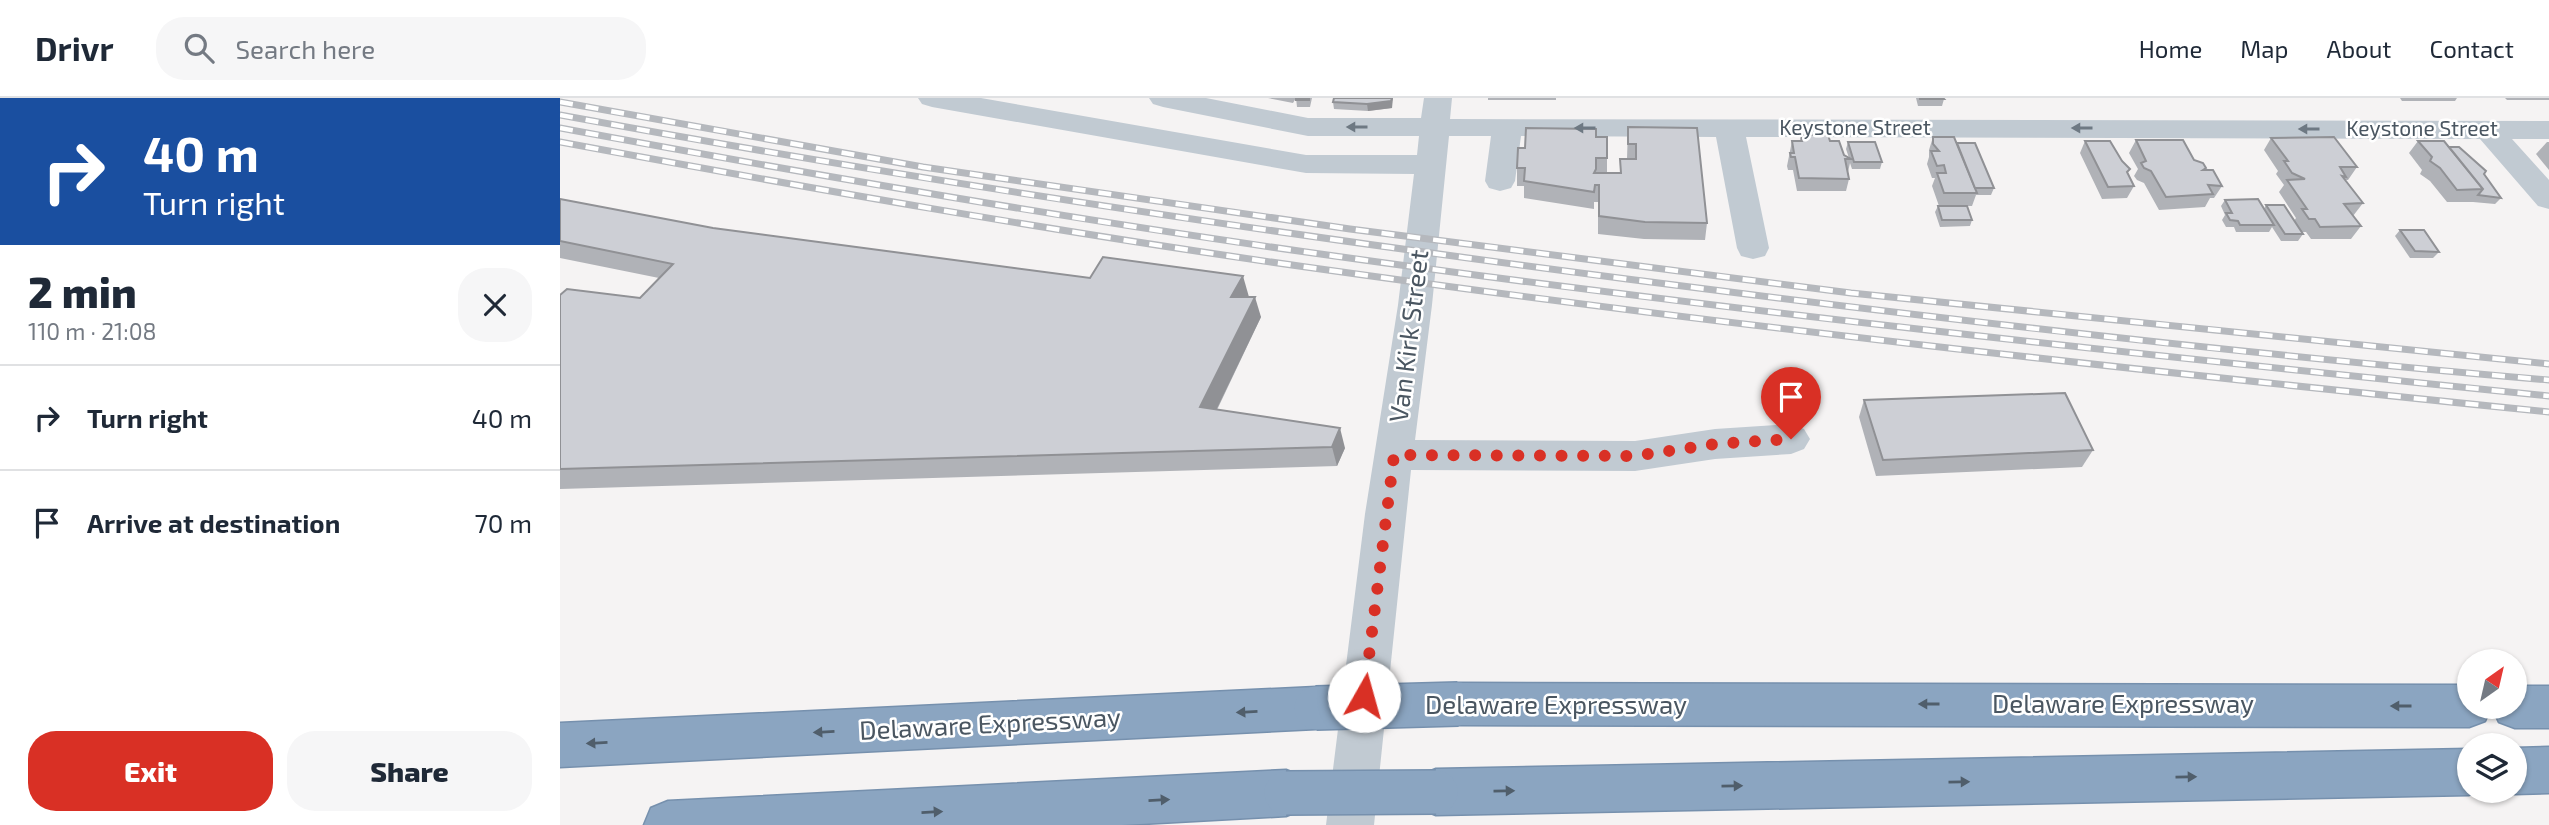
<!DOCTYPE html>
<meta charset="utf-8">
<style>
body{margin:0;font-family:"Exo 2",sans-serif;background:#f6f6f7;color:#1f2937;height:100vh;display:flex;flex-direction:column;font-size:26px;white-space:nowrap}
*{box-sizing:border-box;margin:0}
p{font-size:23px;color:#747a83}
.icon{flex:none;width:38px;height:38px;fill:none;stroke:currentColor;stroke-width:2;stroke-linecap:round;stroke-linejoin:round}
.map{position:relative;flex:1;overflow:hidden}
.details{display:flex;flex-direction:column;background:#fff;width:560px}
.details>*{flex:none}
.banner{background:#1a4fa0;color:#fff;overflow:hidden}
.needle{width:46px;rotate:34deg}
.tools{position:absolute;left:1897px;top:551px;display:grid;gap:14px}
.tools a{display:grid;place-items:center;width:70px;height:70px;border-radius:50%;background:#fff;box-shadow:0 2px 5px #0004;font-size:35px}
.pin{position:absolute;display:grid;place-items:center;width:60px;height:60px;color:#fff;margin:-72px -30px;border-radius:50% 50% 50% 0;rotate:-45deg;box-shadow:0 0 7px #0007}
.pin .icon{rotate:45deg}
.me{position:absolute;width:77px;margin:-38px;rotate:7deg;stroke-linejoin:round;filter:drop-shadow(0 0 5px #0008)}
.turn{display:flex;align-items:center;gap:24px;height:147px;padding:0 28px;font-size:32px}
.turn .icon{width:91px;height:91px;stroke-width:2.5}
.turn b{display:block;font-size:49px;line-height:60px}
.round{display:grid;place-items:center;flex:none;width:74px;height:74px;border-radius:28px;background:#f6f6f7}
.head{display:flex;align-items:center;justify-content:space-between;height:119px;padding:0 28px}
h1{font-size:42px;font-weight:800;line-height:52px}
.button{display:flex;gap:14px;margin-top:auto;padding:14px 28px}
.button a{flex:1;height:80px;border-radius:28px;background:#d93025;color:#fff;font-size:28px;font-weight:800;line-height:80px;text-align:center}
.button a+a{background:#f6f6f7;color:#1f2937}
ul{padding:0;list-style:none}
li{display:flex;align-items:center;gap:21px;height:105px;padding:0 28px;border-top:2px solid #e0e1e3}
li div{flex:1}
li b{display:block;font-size:26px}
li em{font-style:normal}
header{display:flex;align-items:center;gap:42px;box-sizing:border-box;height:98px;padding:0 35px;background:#fff;border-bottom:2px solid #e0e1e3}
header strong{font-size:33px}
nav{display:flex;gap:38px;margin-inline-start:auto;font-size:24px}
.search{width:490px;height:63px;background:#f6f6f7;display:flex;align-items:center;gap:18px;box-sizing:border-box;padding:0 24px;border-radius:28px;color:#747a83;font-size:26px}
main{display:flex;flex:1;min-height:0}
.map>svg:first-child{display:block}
</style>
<header>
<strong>Drivr</strong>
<div class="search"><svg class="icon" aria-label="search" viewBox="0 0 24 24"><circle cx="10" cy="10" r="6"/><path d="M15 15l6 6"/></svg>Search here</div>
<nav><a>Home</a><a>Map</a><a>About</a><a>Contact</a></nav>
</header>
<main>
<section class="details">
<div class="banner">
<div class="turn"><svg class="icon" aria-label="right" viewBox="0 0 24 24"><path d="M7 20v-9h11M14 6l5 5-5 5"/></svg><div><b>40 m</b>Turn right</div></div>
</div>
<div class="head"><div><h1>2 min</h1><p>110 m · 21:08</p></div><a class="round"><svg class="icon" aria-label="close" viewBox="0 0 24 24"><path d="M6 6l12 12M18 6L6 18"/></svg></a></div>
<ul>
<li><svg class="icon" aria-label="right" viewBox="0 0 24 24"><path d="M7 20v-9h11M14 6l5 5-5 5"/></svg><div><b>Turn right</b></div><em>40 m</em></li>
<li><svg class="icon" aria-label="arrive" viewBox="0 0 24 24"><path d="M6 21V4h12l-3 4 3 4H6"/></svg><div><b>Arrive at destination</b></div><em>70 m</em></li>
</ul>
<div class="button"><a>Exit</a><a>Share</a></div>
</section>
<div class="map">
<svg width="1989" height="727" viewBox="0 0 1989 727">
<rect width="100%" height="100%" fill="#f5f3f3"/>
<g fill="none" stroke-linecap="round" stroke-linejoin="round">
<defs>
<g id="highway">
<polygon points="898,585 1909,587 1909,609 1931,609 1925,623 1909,629 898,627 882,621 875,606 882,591"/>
<polygon points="1955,588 1989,588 1989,630 1955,630 1939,624 1932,609 1955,609"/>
<polygon points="756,589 772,595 779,610 772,625 756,631 0,669 0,625"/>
<polygon points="1989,649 1989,695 1955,696 1948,693 1955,693 1955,650"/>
<polygon points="1909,651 1909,693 1918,693 1909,697 876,717 859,710 852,694 859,678 876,671"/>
<polygon points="726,672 743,679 750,695 743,711 726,718 562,727 84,727 91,710 108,703"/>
</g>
</defs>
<use href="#highway" stroke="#7690ad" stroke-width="3"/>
<polygon fill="#c1cad2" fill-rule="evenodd" points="358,0 421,0 746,57 857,57 859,38 748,38 603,9 593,6 589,0 646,0 748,20 861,20 864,0 892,0 890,21 1989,23 1989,41 1952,41 1989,82 1989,111 1978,108 1920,41 1186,39 1209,150 1205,158 1193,161 1181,158 1177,150 1156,39 961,38 955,83 951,90 940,93 929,90 925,83 931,38 889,38 872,207 855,342 1075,343 1155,331 1231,326 1244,331 1250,341 1244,351 1231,356 1155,361 1075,373 851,372 814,727 766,727 805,416 838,207 854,76 746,75 372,9 362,6"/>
<use href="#highway" fill="#8ba5c1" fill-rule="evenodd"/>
<defs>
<g id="rail">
<polyline points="0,4 363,69 790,131 1291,195 1989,266"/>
<path d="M0 17C354 82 710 135 1067 181 1373 220 1681 256 1989 282"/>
<path d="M0 30C248 76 497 119 746 154 1159 212 1574 256 1989 298"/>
<path d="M0 44C248 90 496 134 746 169 1159 227 1574 272 1989 314"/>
</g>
</defs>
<use href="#rail" stroke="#b5b8bd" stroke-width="7"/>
<use href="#rail" stroke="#fff" stroke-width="4.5" stroke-dasharray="13" stroke-linecap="butt"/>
<defs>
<g id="highway-bridge">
<polyline points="756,610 898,606"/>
<polyline points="726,695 876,694"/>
</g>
</defs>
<use href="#highway-bridge" stroke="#7690ad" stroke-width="46" stroke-linecap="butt"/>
<use href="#highway-bridge" stroke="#8ba5c1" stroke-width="43"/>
</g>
<g fill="#b0b2b7">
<polygon points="708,0 752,0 750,9 737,9 736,0 733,5"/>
<polygon points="774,0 832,10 808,13 774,11 773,4"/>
<rect x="928" y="0" width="68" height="2"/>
<polygon points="1202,0 1383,0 1384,1 1382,8 1358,8 1356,0"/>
<polygon points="1840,0 1897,0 1895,3 1842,3"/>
<polygon points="1945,0 1989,0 1989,2 1947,2"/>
<polygon points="1068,29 1147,125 1145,142 1084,141 1038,136 1038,104 1034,104 1034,111 964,100 964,88 957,88 957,70 965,50 1036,39 1047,60 1047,75 1060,75 1060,61 1067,61"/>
<polygon points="1241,37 1270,43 1284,57 1289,60 1286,51 1288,44 1322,64 1320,71 1292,71 1290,65 1288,74 1289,81 1286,93 1237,93 1233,72 1228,72 1227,68 1232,43 1240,43"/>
<polygon points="1373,39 1397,45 1434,90 1431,97 1416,97 1412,108 1407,108 1412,122 1410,128 1380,129 1375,114 1378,108 1379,108 1372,88 1375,80 1372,80 1367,66 1369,59 1369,52"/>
<polygon points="1711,40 1797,69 1788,82 1785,82 1803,105 1793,118 1801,128 1791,141 1751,141 1746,134 1741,134 1743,136 1738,143 1721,143 1712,129 1709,134 1676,134 1674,129 1666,129 1662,122 1665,117 1661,108 1665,102 1704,111 1706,107 1734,123 1736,120 1719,94 1724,87 1716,76 1718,73 1704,52"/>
<polygon points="1576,42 1634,62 1646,70 1645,72 1662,88 1654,100 1650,100 1645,109 1599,112 1584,85 1577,82 1574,78 1578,71 1569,55"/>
<polygon points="1525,43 1562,63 1570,71 1567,75 1574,88 1567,100 1542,101 1520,55"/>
<polygon points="1858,43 1889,49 1924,76 1941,100 1935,106 1913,104 1887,104 1870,83 1860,76 1862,72 1849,55"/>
<polygon points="1987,44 1989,44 1989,72 1976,56"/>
<polygon points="0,101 153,130 530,180 689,199 701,219 657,312 785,350 777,368 0,391 0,197 80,200 99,180 0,160"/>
<polygon points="1840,132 1879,154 1873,160 1850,160 1835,138"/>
<polygon points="1304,302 1533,352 1522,369 1316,378 1299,319"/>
</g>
<g fill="#909195">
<polygon points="833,0 832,10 808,13 807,6"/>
<polygon points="683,178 689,199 671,199"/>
<polygon points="695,199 701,219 648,329 640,309"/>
<polygon points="780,330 785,350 777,368 772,349"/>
</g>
<g fill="#cdcfd5" stroke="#909195" stroke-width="2">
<rect x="736" y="0" width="13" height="2"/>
<polygon points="774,0 832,0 831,3 807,6 773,4"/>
<polygon points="1360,0 1383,0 1384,1 1360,1"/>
<polygon points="1068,29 1137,30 1147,125 1085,124 1039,118 1039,87 1035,87 1034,94 964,83 965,70 957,70 958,50 965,50 966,30 1036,31 1036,39 1047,39 1047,60 1036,60 1036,71 1034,75 1061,75 1060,61 1076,61 1076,46 1068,46"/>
<polygon points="1241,37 1268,37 1270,43 1279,43 1284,57 1291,61 1285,61 1289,81 1239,80 1235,59 1231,59 1230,55 1234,55 1232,43 1242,43"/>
<polygon points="1373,39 1394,39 1417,95 1384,95 1377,75 1386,75 1384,67 1377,68 1371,53 1379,53 1373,46"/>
<polygon points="1774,39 1797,69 1780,69 1786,79 1782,78 1803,105 1784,106 1801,128 1760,129 1755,121 1749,121 1742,111 1747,111 1727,82 1745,81 1732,75 1724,63 1728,63 1711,40"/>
<polygon points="1576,42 1623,42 1634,62 1643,65 1646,70 1643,72 1653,72 1662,88 1648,87 1653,96 1606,99 1591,73 1584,70 1581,65 1586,63"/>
<polygon points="1525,43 1550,43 1562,63 1570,71 1567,74 1574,88 1548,89"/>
<polygon points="1858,43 1884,43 1923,91 1897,92 1880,70 1870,63 1872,59"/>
<polygon points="1288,44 1315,44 1322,64 1294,64"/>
<polygon points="1397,45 1415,45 1434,90 1415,90"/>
<polygon points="1889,49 1899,49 1926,73 1924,76 1941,100 1918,97 1923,91"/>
<polygon points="0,101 153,130 530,180 543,159 683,178 671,199 695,199 640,309 780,330 772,349 0,371 0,197 7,191 80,200 113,166 0,143"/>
<polygon points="1698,101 1714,127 1680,127 1678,123 1670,122 1666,115 1672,115 1665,102"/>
<polygon points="1706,107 1724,107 1743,136 1725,136"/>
<polygon points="1378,108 1407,108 1412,122 1382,122"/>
<polygon points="1840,132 1864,132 1879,154 1855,153"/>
<polygon points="1505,295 1533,352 1323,362 1304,302"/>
</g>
<defs><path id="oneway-solid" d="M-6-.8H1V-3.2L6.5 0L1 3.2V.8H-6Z" transform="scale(1.75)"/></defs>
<g fill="#6e7983">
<use href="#oneway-solid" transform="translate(797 29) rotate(-180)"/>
<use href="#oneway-solid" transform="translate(1025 30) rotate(-180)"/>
<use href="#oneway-solid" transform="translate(1522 30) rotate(-180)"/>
<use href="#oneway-solid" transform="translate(1749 31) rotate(-180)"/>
</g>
<g fill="#505e6b">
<use href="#oneway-solid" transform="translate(1369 606) rotate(180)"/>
<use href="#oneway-solid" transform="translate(1841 608) rotate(-180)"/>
<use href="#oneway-solid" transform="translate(687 614) rotate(177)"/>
<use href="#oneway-solid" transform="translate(264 634) rotate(177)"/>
<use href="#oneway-solid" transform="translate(37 645) rotate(177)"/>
<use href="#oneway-solid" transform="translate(1626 679) rotate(-1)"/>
<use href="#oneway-solid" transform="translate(1399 684) rotate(-1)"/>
<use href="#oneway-solid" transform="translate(1172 688) rotate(-1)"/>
<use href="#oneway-solid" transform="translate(944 693) rotate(-1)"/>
<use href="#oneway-solid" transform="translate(599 702) rotate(-3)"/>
<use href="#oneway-solid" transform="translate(372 714) rotate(-3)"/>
</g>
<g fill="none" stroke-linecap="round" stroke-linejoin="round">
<polyline stroke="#d93025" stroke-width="12" stroke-dasharray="0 21.6" points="804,598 834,357 1075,358 1155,346 1231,341"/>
</g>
<g text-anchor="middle" stroke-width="5" stroke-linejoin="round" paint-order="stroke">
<g font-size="21" fill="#4a5661" stroke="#fff">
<text x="1295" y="37">Keystone Street</text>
<text x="1862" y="38">Keystone Street</text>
</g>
<g font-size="26" fill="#4a5661" stroke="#fff">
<text transform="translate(849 238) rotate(-83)" y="9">Van Kirk Street</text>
<text x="1563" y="615">Delaware Expressway</text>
<text x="996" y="616">Delaware Expressway</text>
<text transform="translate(430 626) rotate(-3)" y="9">Delaware Expressway</text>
</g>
</g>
</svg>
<div class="tools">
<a><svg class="needle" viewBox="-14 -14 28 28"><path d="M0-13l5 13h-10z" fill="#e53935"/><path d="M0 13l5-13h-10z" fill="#747a83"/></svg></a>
<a><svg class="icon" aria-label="layers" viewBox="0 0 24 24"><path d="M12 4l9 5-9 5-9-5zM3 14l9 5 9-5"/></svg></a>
</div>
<div class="pin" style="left:1231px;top:341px;background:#d93025"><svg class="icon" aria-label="arrive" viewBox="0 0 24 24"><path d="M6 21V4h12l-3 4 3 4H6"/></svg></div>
<svg class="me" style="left:804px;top:598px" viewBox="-20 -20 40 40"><circle r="19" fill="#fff"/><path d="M0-13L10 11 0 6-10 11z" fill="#d93025"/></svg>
</div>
</main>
